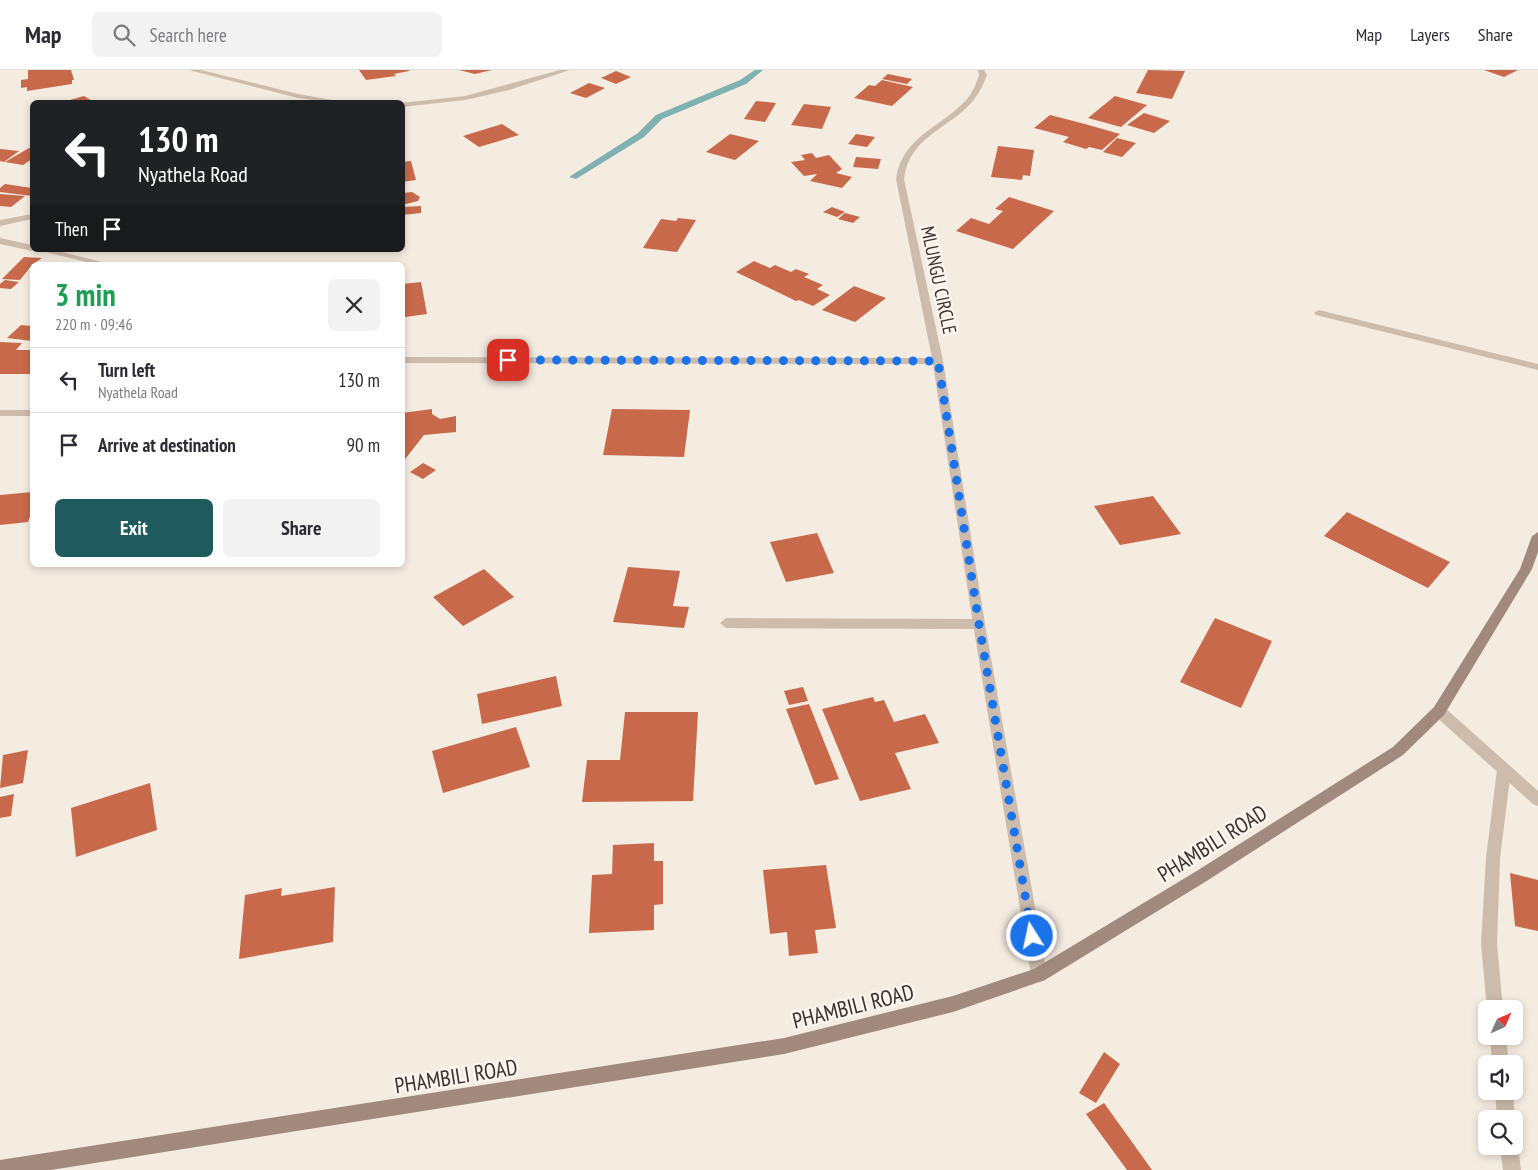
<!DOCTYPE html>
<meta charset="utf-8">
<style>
body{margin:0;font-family:"PT Sans Narrow",sans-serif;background:#f2f2f3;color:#2b2b33;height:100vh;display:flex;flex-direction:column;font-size:19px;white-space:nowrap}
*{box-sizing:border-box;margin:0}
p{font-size:16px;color:#7c7c81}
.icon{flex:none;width:28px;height:28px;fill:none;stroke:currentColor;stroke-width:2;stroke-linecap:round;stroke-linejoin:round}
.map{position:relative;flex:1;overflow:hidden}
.details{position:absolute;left:30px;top:192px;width:375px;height:305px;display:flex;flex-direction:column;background:#fff;border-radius:8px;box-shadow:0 2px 8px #0003}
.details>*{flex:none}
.top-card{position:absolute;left:30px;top:30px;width:375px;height:152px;border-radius:8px;box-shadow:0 2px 8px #0003;background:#202124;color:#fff;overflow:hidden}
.needle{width:32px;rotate:45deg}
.buttons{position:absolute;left:1478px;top:930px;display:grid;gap:10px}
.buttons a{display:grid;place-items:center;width:45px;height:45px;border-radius:8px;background:#fff;box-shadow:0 2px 8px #0003;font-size:25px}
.pin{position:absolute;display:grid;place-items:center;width:42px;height:42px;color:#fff;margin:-21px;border-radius:10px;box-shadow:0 2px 8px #0006}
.me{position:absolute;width:55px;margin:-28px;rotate:350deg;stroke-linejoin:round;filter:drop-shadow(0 0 4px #0008)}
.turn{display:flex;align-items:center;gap:18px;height:105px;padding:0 25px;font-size:22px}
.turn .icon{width:65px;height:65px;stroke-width:2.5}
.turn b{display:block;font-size:35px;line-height:42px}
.then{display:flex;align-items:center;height:48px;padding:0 25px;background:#0003;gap:10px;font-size:19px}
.round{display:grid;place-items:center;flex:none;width:52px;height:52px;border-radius:8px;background:#f2f2f3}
.headline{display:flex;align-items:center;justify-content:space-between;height:85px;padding:0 25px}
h1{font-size:30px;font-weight:600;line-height:38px;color:#1e9e55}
.cta{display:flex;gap:10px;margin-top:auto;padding:10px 25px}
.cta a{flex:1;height:58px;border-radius:8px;background:#1f5a5e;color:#fff;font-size:20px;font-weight:600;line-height:58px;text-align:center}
.cta a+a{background:#f2f2f3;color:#2b2b33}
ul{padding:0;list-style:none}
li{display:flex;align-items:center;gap:15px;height:65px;padding:0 25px;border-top:1px solid #e1e1e2}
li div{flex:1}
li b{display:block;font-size:19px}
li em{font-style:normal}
header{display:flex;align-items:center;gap:30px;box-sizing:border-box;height:70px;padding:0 25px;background:#fff;border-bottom:1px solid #e1e1e2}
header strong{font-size:24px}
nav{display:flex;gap:28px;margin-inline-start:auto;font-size:18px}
.search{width:350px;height:45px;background:#f2f2f3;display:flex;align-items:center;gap:12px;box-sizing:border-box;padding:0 18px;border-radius:8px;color:#7c7c81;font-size:19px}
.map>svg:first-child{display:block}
</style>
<header>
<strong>Map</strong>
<div class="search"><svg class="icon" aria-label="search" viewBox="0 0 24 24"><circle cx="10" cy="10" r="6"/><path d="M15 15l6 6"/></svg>Search here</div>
<nav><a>Map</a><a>Layers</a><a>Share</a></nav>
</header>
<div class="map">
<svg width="1538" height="1100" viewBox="0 0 1538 1100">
<rect width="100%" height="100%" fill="#f4ebe1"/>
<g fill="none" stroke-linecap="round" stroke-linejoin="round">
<polygon fill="#7fb0b2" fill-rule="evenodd" points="755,0 763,0 746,14 662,49 644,67 576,109 569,107 638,63 656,45 740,10"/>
</g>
<g fill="#c8694b">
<polygon points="28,0 71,0 74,10 72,10 72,14 27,21 27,17 21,18 21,10 28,9"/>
<polygon points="359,0 409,0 409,1 394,4 396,6 366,10"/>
<polygon points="459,0 492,0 475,4"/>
<polygon points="1148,0 1185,1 1172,29 1136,23"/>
<polygon points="1484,0 1518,0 1504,7"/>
<polygon points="616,1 631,7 616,14 601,8"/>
<polygon points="888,4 912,9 907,14 882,9"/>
<polygon points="882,10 913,17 892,36 854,28 869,15 875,16"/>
<polygon points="589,13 605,18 586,28 570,23"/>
<polygon points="84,26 94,32 63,32"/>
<polygon points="1115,26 1147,35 1121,57 1088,48"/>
<polygon points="756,31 776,33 765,52 744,49"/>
<polygon points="804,34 831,37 822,59 791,55"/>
<polygon points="1144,43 1170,51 1154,63 1127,55"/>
<polygon points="1050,45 1085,54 1120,64 1102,80 1089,77 1086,79 1063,72 1069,67 1034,58"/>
<polygon points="502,54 519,65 479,77 463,66"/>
<polygon points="730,64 759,71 735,90 706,82"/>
<polygon points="856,64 875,67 867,77 848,74"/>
<polygon points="1117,68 1136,73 1122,87 1103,82"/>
<polygon points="998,76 1034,80 1030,106 1023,105 1022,110 991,107"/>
<polygon points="29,78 32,79 32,89 23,95 5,92"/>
<polygon points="0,79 19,81 4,92 0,91"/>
<polygon points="812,83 816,88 829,85 842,99 836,103 852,107 842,118 810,111 817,104 804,106 791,92 805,90 801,85"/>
<polygon points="856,87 881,89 878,99 853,97"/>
<polygon points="411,91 416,110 402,112 402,92"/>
<polygon points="5,114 32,118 32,126 0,122 0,118"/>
<polygon points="412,122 420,127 418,131 402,135 402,123"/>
<polygon points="0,124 25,126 11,137 0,136"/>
<polygon points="1009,127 1054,141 1013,179 956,161 971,148 989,154 1003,141 995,139"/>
<polygon points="421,136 421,143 402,145 402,137"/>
<polygon points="832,137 845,142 837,147 823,142"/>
<polygon points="845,143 860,147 853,153 838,149"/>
<polygon points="678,148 696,150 677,182 643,178 661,149 676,151"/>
<polygon points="24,187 42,188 32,195 20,210 2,209"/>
<polygon points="754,191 770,198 775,195 791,202 796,199 809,204 804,207 823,215 817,219 830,225 813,236 799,230 796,231 736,202"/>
<polygon points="5,210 19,212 11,219 0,218 0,214"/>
<polygon points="421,212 427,244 405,247 402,214"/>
<polygon points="854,216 886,228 855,252 822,240"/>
<polygon points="21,255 32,256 32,271 7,268"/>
<polygon points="0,272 22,273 16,280 32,280 32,304 0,304"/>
<polygon points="432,339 432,344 440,349 456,346 456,362 424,365 402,393 402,343"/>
<polygon points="612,339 690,340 684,387 603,385"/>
<polygon points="423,393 436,400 423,409 410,402"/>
<polygon points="32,422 32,440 28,452 0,455 0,425"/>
<polygon points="1153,426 1181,464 1120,475 1094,436"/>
<polygon points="1347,442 1450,492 1428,518 1324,466"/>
<polygon points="817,463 834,503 786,512 770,472"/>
<polygon points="628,497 680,501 673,536 689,537 684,558 613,552"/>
<polygon points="484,499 514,527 463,556 433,527"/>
<polygon points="1215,548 1272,571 1241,638 1180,612"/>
<polygon points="556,606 562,636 482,654 477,624"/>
<polygon points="803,617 808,631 789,635 784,621"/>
<polygon points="873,627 875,632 884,630 894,652 925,644 939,673 895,683 911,719 860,731 822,639"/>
<polygon points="809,634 839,709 815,715 786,639"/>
<polygon points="625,642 698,642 693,731 582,732 587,690 620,690"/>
<polygon points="516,657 530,697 443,723 432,681"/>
<polygon points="28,680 23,713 0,718 3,685"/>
<polygon points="150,713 157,760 76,787 71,738"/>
<polygon points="14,724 11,746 0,748 0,727"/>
<polygon points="654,773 654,791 663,791 663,834 654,835 654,860 589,863 592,805 612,804 613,775"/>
<polygon points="826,795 836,858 815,860 818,883 789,886 787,862 770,864 763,800"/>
<polygon points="1510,803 1538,810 1538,861 1515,856"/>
<polygon points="335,817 333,872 239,889 245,825 282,818 281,826"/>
<polygon points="1104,982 1120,994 1096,1033 1079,1023"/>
<polygon points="1104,1033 1152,1100 1127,1100 1086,1044"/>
</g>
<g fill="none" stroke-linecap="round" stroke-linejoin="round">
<g fill="#cdbbac" fill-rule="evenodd">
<polygon points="1319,240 1538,294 1538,300 1316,245 1314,243"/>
<polygon points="726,548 979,549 985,554 979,559 726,558 720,553"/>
<polygon points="1504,694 1509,696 1511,700 1500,788 1497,874 1503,939 1487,939 1481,874 1486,788 1497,700 1499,696"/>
<polygon points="1490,966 1506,966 1509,994 1492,994"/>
<polygon points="1495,1021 1513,1021 1515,1049 1514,1051 1514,1049 1497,1049"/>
<polygon points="1514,1069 1518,1076 1521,1100 1503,1100 1500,1076 1514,1076"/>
</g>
<g fill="#cdbbac" fill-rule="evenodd">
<polygon points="189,0 201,0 298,24 343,32 327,32 298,28"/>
<polygon points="560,0 570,0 509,20 465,30 402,37 402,33 465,26"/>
<path d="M978 0H984L987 5C983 15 979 24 972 32 947 60 909 67 904 109L943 291 985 554 1047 905 1045 910 1039 912 1033 910 1031 905 973 554 933 294 402 293V287L932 288 896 109C902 66 941 58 967 29 973 22 976 14 979 5Z"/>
<polygon points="32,144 32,149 0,156 0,150"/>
<polygon points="0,168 32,175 32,180 35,180 32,181 0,174"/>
<polygon points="38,180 54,180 114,195 98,195"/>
<rect x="0" y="340" width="32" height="6"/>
<polygon points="1439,636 1444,637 1538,721 1538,736 1533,734 1434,645 1432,641 1434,637"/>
</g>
<polygon fill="#a18a7d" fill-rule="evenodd" points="1538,462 1538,482 1532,499 1444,645 1403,685 1205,812 1045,910 953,942 784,984 51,1100 0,1100 0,1090 784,968 953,926 1034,899 1195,802 1393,677 1434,637 1520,499 1532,466"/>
</g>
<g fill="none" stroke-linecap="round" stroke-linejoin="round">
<polyline stroke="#1a73e8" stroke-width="9" stroke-dasharray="0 16.2" points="508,290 938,291 979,554 1032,866"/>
</g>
<g text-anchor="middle" stroke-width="5" stroke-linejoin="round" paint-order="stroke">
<g font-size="19" fill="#3b302b" stroke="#fbf5ee">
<text transform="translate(939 210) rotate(78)" y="7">MLUNGU CIRCLE</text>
</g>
<g font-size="22" fill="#3b302b" stroke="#fbf5ee">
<text transform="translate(1212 773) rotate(-32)" y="8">PHAMBILI ROAD</text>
<text transform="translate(853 936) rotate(-14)" y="8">PHAMBILI ROAD</text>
<text transform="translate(456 1006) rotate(-9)" y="8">PHAMBILI ROAD</text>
</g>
</g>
</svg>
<div class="buttons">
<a><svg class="needle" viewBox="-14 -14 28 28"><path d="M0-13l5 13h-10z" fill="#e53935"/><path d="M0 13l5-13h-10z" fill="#7c7c81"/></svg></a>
<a><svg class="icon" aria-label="sound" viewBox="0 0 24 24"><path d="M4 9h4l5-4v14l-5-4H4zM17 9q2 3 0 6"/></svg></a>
<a><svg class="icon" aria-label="search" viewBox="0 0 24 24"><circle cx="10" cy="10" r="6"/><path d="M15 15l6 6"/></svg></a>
</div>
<div class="pin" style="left:508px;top:290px;background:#d93025"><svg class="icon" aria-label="arrive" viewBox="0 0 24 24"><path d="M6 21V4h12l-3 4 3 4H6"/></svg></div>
<svg class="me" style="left:1032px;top:866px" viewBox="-20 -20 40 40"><circle r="17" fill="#1a73e8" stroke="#fff" stroke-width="3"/><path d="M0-11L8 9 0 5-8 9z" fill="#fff"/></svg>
<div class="top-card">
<div class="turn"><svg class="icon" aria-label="left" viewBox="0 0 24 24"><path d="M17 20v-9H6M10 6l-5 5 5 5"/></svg><div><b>130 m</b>Nyathela Road</div></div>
<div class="then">Then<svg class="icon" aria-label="arrive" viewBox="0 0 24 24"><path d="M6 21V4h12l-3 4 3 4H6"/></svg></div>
</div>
<section class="details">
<div class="headline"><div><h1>3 min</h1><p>220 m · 09:46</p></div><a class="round"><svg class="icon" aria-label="close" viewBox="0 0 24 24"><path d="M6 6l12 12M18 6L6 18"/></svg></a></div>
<ul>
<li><svg class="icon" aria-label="left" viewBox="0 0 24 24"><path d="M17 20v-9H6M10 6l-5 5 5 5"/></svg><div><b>Turn left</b><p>Nyathela Road</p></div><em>130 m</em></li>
<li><svg class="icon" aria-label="arrive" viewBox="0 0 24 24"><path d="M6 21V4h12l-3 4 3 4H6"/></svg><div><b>Arrive at destination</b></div><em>90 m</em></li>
</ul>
<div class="cta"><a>Exit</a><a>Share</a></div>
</section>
</div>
